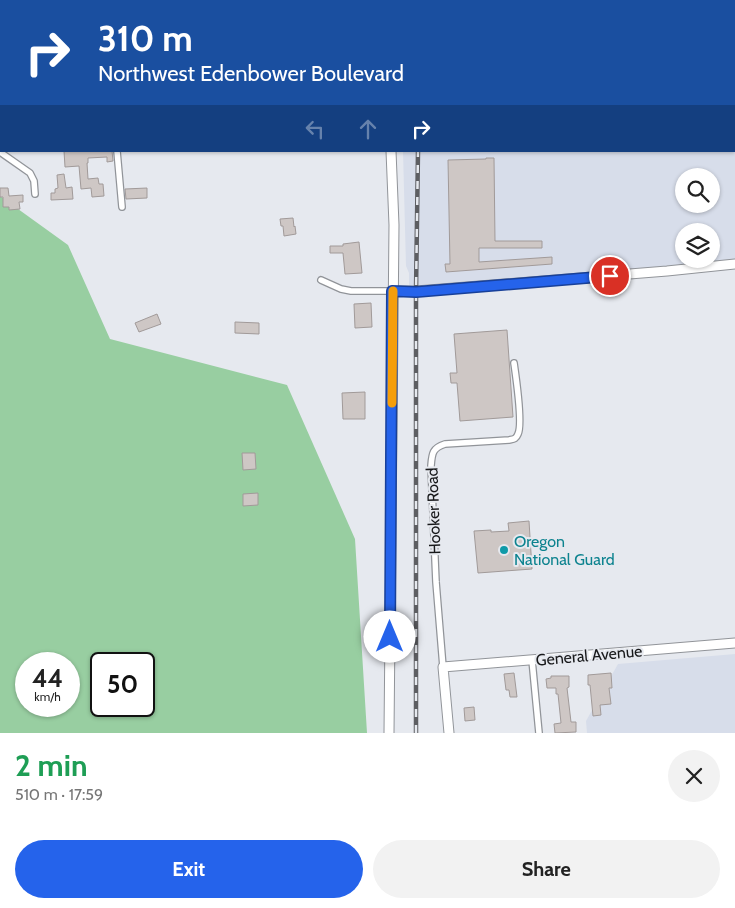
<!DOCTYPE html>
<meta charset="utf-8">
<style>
body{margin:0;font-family:Cabin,sans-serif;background:#f2f2f2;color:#222;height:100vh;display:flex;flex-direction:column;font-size:19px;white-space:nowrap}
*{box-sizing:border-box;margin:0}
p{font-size:16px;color:#767676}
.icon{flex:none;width:28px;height:28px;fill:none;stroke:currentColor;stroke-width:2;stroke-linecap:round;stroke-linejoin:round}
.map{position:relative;height:733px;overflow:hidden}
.details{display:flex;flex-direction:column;background:#fff;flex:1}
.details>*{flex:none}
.banner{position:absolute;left:0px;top:0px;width:735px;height:152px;box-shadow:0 1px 4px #0004;background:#1a4fa0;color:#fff;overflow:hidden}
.controls{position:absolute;left:675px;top:168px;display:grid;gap:10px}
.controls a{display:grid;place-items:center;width:45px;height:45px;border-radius:50%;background:#fff;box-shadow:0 1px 4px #0004;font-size:25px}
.speed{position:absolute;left:15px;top:652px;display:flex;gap:10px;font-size:25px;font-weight:700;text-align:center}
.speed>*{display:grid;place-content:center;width:65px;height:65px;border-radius:50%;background:#fff;box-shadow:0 1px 4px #0004;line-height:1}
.speed small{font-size:12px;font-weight:400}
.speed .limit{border:2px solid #111;border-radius:8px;background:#fff;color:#111}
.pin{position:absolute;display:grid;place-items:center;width:42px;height:42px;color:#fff;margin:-21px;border:2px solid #fff;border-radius:50%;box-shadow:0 1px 5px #0007}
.me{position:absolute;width:55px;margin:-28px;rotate:0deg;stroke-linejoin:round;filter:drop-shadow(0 0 4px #0008)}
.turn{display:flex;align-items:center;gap:18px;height:105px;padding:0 15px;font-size:22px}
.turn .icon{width:65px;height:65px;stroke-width:2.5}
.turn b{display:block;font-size:35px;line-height:42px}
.lanes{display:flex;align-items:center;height:48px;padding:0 15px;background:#0003;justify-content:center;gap:25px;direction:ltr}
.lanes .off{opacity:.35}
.round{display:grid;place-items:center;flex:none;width:52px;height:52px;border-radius:26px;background:#f2f2f2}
.headline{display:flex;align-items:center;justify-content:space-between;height:85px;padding:0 15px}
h1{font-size:30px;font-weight:700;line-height:38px;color:#1e9e55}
.cta{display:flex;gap:10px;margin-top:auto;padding:10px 15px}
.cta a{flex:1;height:58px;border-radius:30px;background:#2563eb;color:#fff;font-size:20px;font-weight:700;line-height:58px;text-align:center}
.cta a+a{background:#f2f2f2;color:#222}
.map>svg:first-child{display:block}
</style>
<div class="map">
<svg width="735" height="733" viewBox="0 0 735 733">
<rect width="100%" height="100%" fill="#e6e9ef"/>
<g fill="#d7ddea" fill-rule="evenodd">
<path d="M391 0H735V263L409 291V273L406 266 403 151H734V1H391ZM684 176H711V204H684ZM684 231H711V259H684Z"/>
<polygon points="735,654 735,733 587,733 586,721 618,664"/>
</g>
<path fill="#98cea1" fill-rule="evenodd" d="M0 196 68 245 110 339 287 385 355 539 367 733H0ZM26 664H69V706H26ZM101 664H144V706H101Z"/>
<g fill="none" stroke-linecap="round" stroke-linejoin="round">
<polyline stroke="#a2a4a8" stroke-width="50" points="654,0 654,1"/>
</g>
<g fill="#cec7c5" stroke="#a19a99">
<polygon points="64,151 112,151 113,161 107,162 107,157 88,158 88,163 87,163 88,179 98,178 99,184 103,184 104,196 92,197 91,188 81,189 79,166 65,167"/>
<polygon points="486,158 494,158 495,241 542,241 542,248 479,248 479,262 552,257 552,264 446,272 445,264 450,264 448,160 486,159"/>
<polygon points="64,174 66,188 72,187 73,199 51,200 51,193 55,193 55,189 58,188 57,175"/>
<polygon points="0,188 8,188 9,196 23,195 23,202 19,202 20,209 9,210 9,207 3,207 3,197 0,197"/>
<polygon points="147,188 147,198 126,199 125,189"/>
<polygon points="293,218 294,227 295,226 296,234 284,236 283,226 281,226 280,219"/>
<polygon points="359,242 362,273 345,274 343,253 330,253 330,246 343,246 343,244"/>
<polygon points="371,303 372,327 355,328 354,304"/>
<polygon points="157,314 161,324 139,332 135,323"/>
<polygon points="235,322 259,323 259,334 235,333"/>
<polygon points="507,330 513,417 460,421 457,383 451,383 450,373 457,373 454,334"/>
<polygon points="365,392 365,419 343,419 342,393"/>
<polygon points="242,453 255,453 256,469 243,470"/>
<polygon points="258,493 258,505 243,506 243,494"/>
<polygon points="529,521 532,569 478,573 474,531 491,530 491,532 509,531 508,523"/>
<polygon points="514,673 517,697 510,697 509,690 506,690 504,674"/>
<polygon points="611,673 612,688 609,688 611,704 600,705 601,715 593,716 590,685 588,685 588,675"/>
<polygon points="551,676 569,676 569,687 567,688 571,722 576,722 576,732 555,733 554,724 561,723 558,694 556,694 556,688 547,688 546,679 551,678"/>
<polygon points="474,707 475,720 465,721 464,708"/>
</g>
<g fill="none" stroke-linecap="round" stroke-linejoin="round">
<defs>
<g id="street">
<polyline points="0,124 1,124"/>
<polyline points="117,151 122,207"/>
<polyline points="0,152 30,173 34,181 35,194"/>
<polyline points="321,280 341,289 351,291 392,291"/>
<polyline points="532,660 539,733"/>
<path d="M443 667 436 582 431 466C432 454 432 448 445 444L509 440C514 439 516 439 518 434 523 424 516 377 514 363"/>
</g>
<g id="secondary">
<polyline points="378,0 378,1"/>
<polyline points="392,291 416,291 667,271 735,264"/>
<polyline points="389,733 394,225 391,151"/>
<polyline points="449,733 443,667 735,643"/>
</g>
</defs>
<use href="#street" stroke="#919499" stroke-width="8"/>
<use href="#secondary" stroke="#919499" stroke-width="11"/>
<use href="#street" stroke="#fff" stroke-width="5.5"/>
<use href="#secondary" stroke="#fff" stroke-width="9"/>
<defs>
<g id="rail">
<polyline points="421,1 421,0"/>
<polyline points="416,733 416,291 418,151"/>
</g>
</defs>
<use href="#rail" stroke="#5d5e62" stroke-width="4.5"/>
<use href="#rail" stroke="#e6e9ef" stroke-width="2.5" stroke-dasharray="8" stroke-linecap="butt"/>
</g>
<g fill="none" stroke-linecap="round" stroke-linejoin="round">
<defs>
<polyline id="route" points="390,637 392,291 416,292 610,276"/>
</defs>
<use href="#route" stroke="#184099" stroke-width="12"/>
<use href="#route" stroke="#2563eb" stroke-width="9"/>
<polyline stroke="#f59e0b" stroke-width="9" points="392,403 393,291"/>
</g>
<circle fill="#0f9aa8" stroke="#e6e9ef" stroke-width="2" cx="504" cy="550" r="5"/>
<g text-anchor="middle" stroke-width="4" stroke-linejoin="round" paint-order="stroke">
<g font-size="16" fill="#18191b" stroke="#e6e9ef">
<text transform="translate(433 511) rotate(-92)" y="6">Hooker Road</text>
<text transform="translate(589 655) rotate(-5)" y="6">General Avenue</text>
</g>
<g font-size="16" fill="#0d838f" stroke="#e6e9ef" text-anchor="start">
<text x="514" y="547">Oregon<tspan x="514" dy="18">National Guard</tspan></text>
</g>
</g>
</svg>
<div class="controls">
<a><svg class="icon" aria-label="search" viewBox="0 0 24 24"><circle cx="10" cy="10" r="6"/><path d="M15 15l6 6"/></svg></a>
<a><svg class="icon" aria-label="layers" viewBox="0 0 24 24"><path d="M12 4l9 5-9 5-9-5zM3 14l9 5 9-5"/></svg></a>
</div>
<div class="speed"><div>44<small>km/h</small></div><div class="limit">50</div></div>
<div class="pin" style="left:610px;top:276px;background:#d93025"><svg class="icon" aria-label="arrive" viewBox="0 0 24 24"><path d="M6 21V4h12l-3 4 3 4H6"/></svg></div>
<svg class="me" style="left:390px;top:637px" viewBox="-20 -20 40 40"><circle r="19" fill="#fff"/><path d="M0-13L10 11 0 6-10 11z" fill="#2563eb"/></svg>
<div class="banner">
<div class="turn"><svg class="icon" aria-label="right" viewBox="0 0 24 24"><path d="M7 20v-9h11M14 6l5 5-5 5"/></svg><div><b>310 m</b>Northwest Edenbower Boulevard</div></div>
<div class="lanes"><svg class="icon off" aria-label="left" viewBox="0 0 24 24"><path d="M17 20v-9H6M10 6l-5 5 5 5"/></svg><svg class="icon off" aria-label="ahead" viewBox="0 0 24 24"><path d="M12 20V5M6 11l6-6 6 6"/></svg><svg class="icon" aria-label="right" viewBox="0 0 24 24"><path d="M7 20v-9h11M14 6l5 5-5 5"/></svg></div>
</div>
</div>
<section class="details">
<div class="headline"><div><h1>2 min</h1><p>510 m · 17:59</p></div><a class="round"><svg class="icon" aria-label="close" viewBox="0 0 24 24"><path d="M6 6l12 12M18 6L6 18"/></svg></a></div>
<div class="cta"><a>Exit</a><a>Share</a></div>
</section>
